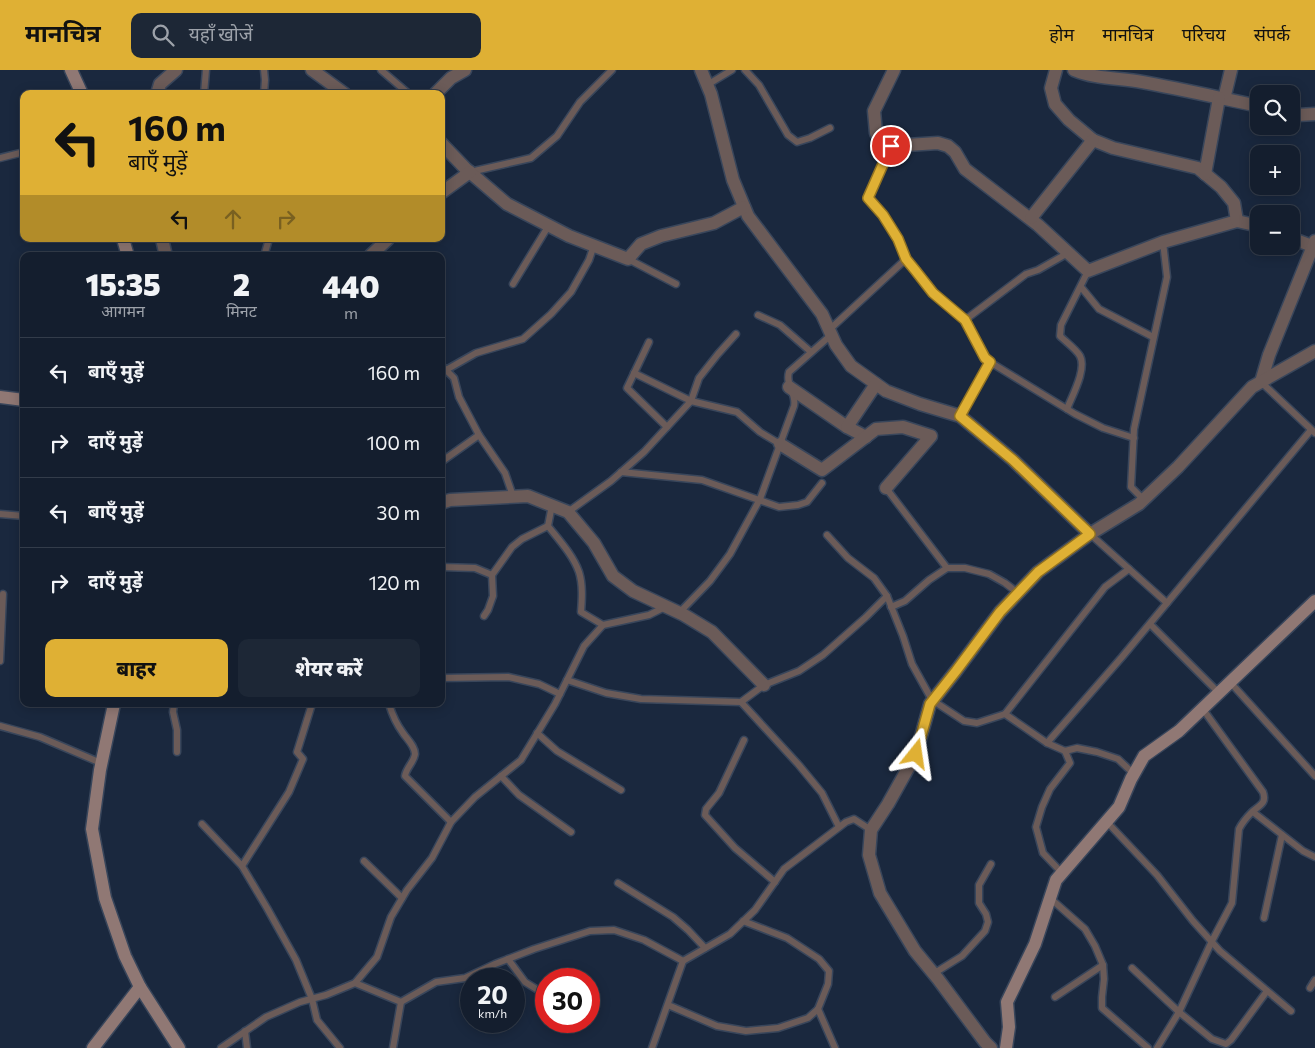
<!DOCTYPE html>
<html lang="hi">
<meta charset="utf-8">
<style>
body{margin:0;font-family:Commissioner,"Noto Sans Devanagari",sans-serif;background:#1d2736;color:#f1f3f6;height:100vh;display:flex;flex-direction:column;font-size:19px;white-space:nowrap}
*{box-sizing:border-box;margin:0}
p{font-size:16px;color:#9da2aa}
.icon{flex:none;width:28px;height:28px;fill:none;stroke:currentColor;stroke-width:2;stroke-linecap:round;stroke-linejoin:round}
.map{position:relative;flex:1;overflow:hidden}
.side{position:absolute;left:20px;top:182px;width:425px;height:455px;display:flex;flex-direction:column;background:#141e2e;border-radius:10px;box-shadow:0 2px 12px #0003,0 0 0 1px #333c4a}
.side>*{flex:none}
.hud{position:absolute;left:20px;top:20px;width:425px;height:152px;border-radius:10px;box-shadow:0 2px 12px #0003,0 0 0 1px #333c4a;background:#dfb034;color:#111;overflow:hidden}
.fabs{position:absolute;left:1250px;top:15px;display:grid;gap:10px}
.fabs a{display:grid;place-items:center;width:50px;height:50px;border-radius:10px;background:#141e2e;box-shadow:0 2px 12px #0003,0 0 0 1px #333c4a;font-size:25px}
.speed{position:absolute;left:460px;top:898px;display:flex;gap:10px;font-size:25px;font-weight:700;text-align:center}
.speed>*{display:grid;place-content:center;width:65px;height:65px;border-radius:50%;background:#141e2e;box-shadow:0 2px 12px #0003,0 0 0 1px #333c4a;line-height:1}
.speed small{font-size:12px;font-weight:400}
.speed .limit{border:8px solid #d22;background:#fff;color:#111}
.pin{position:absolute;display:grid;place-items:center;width:42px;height:42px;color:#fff;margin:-21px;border:2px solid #fff;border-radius:50%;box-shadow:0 1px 5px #0007}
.me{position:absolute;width:55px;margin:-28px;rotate:15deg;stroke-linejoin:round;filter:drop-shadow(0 0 4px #0008)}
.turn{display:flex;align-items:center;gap:18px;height:105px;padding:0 25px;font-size:22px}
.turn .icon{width:65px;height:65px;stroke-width:2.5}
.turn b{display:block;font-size:35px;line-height:42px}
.lanes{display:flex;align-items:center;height:48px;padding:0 25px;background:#0003;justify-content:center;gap:25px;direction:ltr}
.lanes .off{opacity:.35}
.eta{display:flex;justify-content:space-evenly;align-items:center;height:85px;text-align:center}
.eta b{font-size:30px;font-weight:800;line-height:35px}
.button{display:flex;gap:10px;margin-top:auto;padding:10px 25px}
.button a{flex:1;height:58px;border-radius:10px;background:#dfb034;color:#111;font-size:20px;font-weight:800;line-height:58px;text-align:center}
.button a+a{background:#1d2736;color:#f1f3f6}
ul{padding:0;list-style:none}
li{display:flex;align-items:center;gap:15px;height:70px;padding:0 25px;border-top:1px solid #333c4a}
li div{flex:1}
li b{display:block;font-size:19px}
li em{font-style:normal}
header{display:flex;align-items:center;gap:30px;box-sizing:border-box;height:70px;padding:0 25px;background:#dfb034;color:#111}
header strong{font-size:24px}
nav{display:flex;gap:28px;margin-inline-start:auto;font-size:18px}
.search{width:350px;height:45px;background:#1d2736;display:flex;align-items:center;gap:12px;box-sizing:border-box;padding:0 18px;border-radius:10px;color:#9da2aa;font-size:19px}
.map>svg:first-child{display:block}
</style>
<header>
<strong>मानचित्र</strong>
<div class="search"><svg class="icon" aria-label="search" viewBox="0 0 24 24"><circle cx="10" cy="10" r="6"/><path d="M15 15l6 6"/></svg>यहाँ खोजें</div>
<nav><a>होम</a><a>मानचित्र</a><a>परिचय</a><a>संपर्क</a></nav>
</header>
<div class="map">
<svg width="1315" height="978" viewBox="0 0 1315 978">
<rect width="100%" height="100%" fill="#1a283e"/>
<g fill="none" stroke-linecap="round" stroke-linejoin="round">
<defs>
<g id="lane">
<polyline points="381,0 409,24"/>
<polyline points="745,0 759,15 788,65 797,72 810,68 830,58"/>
<polyline points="707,15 732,0"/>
<polyline points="204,24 206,0"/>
<polyline points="264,24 265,10 264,0"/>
<polyline points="891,76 868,128 883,145 898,169 906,189 933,223 965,250 985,289 1075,344 1103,358 1134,368"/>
<polyline points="0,88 24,82"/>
<polyline points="470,102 531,88 557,66 580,32 612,0"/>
<polyline points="264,186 269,169"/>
<polyline points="628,189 676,214"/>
<polyline points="513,214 549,155"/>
<polyline points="1081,217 1099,239 1153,267"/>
<polyline points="758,245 780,255 811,282"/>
<polyline points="965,250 1026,204 1038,200 1068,183"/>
<polyline points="829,260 906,189"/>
<polyline points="649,272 627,318 667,357"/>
<polyline points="441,295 454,308 459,327 479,365 505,403 513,426"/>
<polyline points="446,300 476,283 523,269 551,244 571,222 589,190 594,175"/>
<polyline points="634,303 691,331 737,342 760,362 780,374"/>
<polyline points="1261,312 1315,363"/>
<path d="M1067 339C1072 326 1087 299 1080 286 1076 279 1066 272 1060 266L1061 255 1088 201"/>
<polyline points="960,346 990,292"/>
<polyline points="441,392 479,365"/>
<polyline points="621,402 702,410 779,437 798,435 807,432 822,413"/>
<polyline points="886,418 947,498"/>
<polyline points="1144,430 1131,417 1134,359 1167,207 1163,172"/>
<path d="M552 435 548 456C559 470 573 485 579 502 583 515 582 529 581 542L603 555"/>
<polyline points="568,442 611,411 644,382 691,331 699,308 718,284 736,264"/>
<polyline points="0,444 24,446"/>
<polyline points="1090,464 1167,533"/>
<polyline points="827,465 848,488 874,508 887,526 903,566 912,594 932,630 964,651 977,653 1005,644 1047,673 1065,681 1077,678 1097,682 1118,689 1134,704"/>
<polyline points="441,497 475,498 492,505"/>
<polyline points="891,537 905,531 929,510 947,498 965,498 989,504 1005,513 1018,523"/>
<path d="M679 543 710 511 730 484 760 429 794 336C797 324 785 315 789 302L831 265"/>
<polyline points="484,546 488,540 493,526 492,505 512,477 522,469 548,456"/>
<polyline points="1150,554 1219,623"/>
<polyline points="0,591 3,524"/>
<polyline points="441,608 508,607 539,614 560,624"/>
<polyline points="567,610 606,623 641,629 741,632 764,615 799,601 823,585 866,547 887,526"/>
<polyline points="1230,612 1315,706"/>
<polyline points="741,632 798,694 822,723 839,757"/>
<polyline points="174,634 173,642 177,660 177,682"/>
<polyline points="312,634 297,682 303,689 289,722 242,796 267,838 296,890 312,929 317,950 340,978"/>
<path d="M389 634C392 644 397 655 403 663 407 669 415 676 415 684 414 692 406 698 405 706L451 752"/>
<polyline points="1005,644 1105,517 1129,499"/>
<polyline points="0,656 40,667 101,693"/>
<polyline points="537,663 557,681 621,720"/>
<polyline points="744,670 719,723 706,739 705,745 735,778 775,812"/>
<polyline points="1047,673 1122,587 1311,360"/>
<polyline points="501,706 519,725 571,762"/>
<polyline points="1253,742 1303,781 1315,787"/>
<polyline points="1107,752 1157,805 1193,851 1220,881 1291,941"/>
<polyline points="202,754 242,796"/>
<polyline points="364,791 402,828"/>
<polyline points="1062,803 1043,783 1036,757 1042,737 1050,719 1070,693 1065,681"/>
<polyline points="618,813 673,847 688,860 705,878"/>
<polyline points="1050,828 1085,859 1095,876 1103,895 1104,909 1102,927 1102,938 1148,978"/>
<polyline points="1264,848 1282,765"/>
<polyline points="508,889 525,912 546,925"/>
<polyline points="1132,898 1179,942 1212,969 1226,974 1231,970 1267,921"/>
<polyline points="933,904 962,886 985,861 988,852 986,844 979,833 979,815 991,794"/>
<polyline points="355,913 401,932"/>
<polyline points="1310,918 1315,910"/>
<polyline points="1055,927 1103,895"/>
<polyline points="668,935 717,956 746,961 778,958 808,948 818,939 828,914 829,901 819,889 787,868 743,851"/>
<polyline points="818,939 835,978"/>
<polyline points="245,961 247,978"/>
<polyline points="221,978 266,947 300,932 326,925 355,913 377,887 391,847 407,820 432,788 451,752 475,727 521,690 555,634 584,576 603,555 649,545 665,537"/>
<polyline points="393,978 401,932 436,912 465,908 495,894 534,879 590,861 614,860 644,870 683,891"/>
<polyline points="652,978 683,891 730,864 755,840 784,799 846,752 854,749 871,760"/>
<path d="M1157 978 1179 942 1212 871 1232 833 1239 759C1242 753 1247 747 1252 742 1260 735 1267 733 1263 722L1202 638"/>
</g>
<g id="street">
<polyline points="312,0 345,24"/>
<polyline points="701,0 711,24 733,110 748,146 822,244 836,275 851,296 886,321 920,334 960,346 1013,390 1090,464"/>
<polyline points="894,0 874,41 876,63 891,76 938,73 948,76 955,82 965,99 1038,155 1088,201 1163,172 1237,151 1259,156"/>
<polyline points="1056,0 1051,18 1055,34 1069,50 1093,70 1113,78 1198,98 1221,117 1234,133 1237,151"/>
<path d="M1074 0C1095 9 1120 8 1142 12 1181 19 1220 28 1259 36"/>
<polyline points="157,24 160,14 176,0"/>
<polyline points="435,24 451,8 465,0"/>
<polyline points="1224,29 1231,0"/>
<polyline points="1291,43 1298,45 1315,44"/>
<polyline points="441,73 465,98 507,134 569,166 628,189 641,174 661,166 714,153 744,137"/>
<polyline points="1205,104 1219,28"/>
<polyline points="441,123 470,102"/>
<polyline points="1031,148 1093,70"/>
<polyline points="1291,168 1312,176"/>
<polyline points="162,169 166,186"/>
<polyline points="370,186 388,169"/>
<polyline points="1261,312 1269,285 1315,171"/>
<polyline points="789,317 847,357"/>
<polyline points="866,367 847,357 876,314"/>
<polyline points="780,374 822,400 876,359 903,357 931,366 886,418"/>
<polyline points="441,433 450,430 528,426 568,442 594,473 613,506 633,521 684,545 712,562 764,615"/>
<polyline points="991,978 985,972 938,909 915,881 880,823 869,785 871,760 888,734 916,684 930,634 956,601 1000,542 1038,502 1090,464 1139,434 1178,397 1252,317 1315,281"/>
</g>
<g id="secondary">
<polyline points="71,0 82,24"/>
<polyline points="123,169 128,186"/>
<polyline points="0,327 24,330"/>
<polyline points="114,634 100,700 92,759 105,828 125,886 140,917 179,978"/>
<polyline points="93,978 140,917"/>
<polyline points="1006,978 1009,957 1007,932 1035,874 1056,810 1119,737 1131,709 1144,686 1179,661 1315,531"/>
</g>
</defs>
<use href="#lane" stroke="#39465b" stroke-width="9"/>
<use href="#street" stroke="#39465b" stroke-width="15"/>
<use href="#secondary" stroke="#39465b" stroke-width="15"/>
<use href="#lane" stroke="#6b5b58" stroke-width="6"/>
<use href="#street" stroke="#6b5b58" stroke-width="12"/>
<use href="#secondary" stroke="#907874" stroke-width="12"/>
</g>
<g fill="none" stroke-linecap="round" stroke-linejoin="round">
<defs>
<polyline id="route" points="891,76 868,128 883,145 898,169 906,189 915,200 933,223 965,250 985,288 990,292 960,346 1013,390 1090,464 1038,502 1000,542 956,601 930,634 916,684"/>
</defs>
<use href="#route" stroke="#917222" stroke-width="12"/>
<use href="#route" stroke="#dfb034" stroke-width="9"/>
</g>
</svg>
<div class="fabs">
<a><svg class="icon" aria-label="search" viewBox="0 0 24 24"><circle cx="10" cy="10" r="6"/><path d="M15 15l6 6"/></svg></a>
<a>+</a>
<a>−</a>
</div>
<div class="speed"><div>20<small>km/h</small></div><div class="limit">30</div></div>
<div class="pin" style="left:891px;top:76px;background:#d93025"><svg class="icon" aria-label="arrive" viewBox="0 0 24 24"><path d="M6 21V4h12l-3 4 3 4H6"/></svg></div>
<svg class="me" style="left:916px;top:684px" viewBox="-20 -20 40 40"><path d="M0-17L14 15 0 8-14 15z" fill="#dfb034" stroke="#fff" stroke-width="4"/></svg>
<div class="hud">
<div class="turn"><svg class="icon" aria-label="left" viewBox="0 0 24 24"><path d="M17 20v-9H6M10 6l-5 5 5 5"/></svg><div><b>160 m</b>बाएँ मुड़ें</div></div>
<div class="lanes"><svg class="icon" aria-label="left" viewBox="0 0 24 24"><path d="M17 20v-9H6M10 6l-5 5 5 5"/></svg><svg class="icon off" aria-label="ahead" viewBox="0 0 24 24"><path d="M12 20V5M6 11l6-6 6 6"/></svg><svg class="icon off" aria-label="right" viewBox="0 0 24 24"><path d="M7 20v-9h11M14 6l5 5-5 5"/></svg></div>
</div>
<section class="side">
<div class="eta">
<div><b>15:35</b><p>आगमन</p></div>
<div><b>2</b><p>मिनट</p></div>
<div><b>440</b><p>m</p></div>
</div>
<ul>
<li><svg class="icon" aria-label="left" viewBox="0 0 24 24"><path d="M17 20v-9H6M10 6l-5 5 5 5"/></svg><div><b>बाएँ मुड़ें</b></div><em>160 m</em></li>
<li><svg class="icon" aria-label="right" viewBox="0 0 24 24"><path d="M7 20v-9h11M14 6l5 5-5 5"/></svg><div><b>दाएँ मुड़ें</b></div><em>100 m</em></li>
<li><svg class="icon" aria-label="left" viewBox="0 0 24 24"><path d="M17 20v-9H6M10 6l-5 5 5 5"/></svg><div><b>बाएँ मुड़ें</b></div><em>30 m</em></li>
<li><svg class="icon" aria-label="right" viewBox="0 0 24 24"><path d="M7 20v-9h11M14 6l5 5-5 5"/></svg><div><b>दाएँ मुड़ें</b></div><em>120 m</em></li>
</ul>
<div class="button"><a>बाहर</a><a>शेयर करें</a></div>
</section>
</div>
